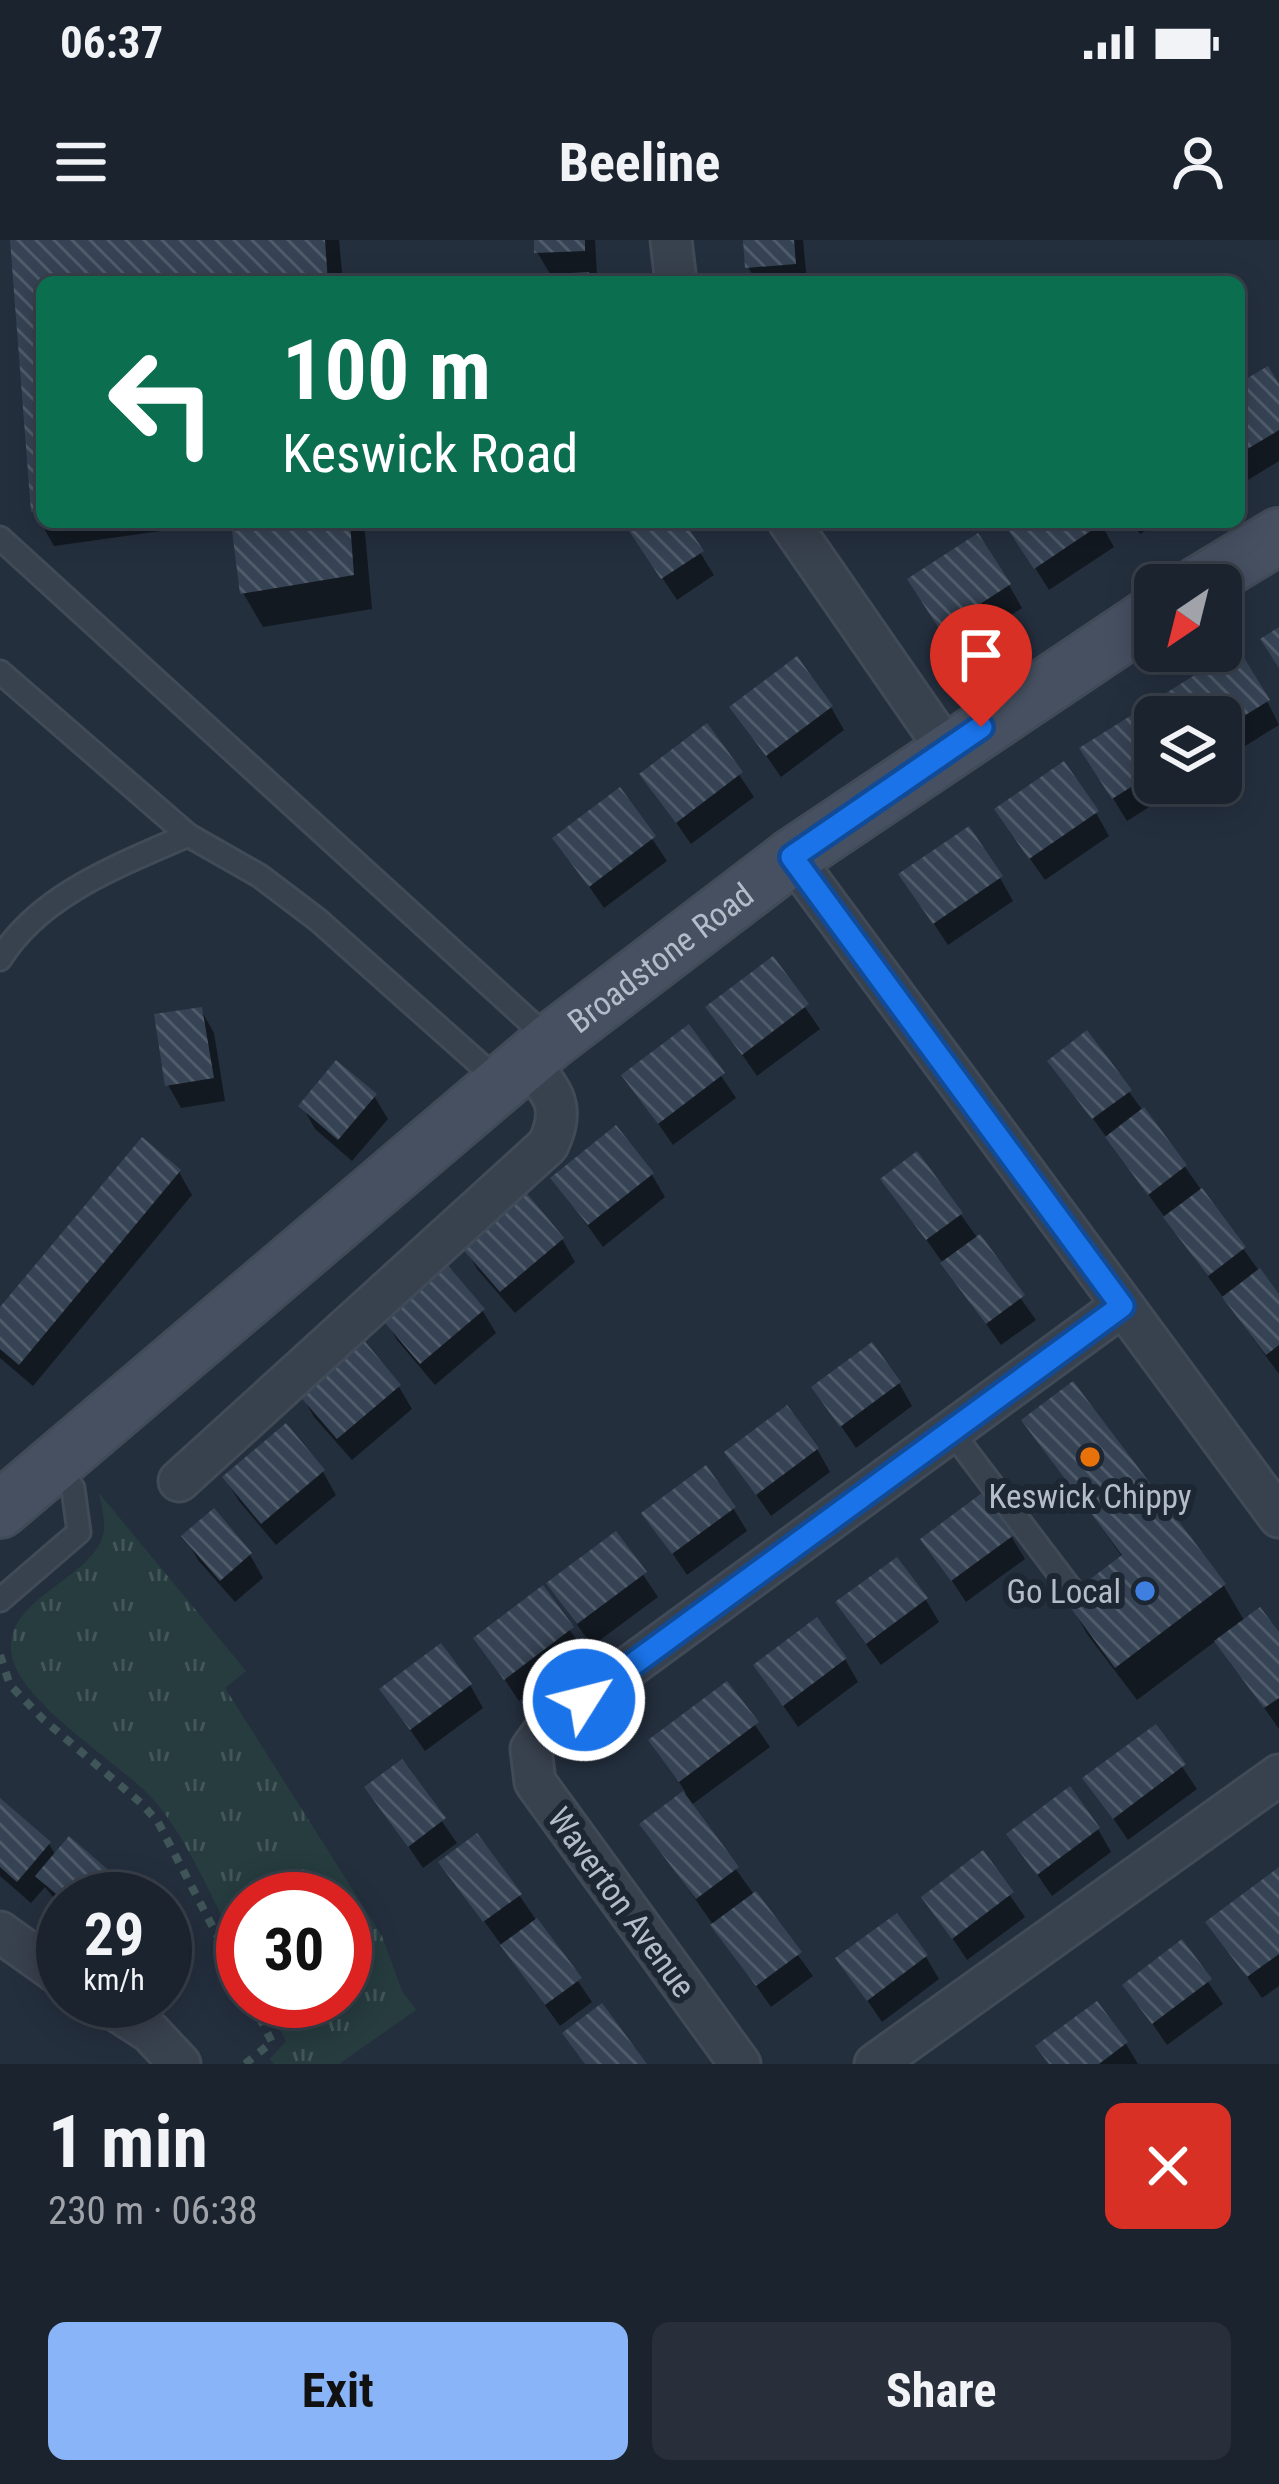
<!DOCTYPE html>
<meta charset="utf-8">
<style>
body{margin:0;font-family:"Roboto Condensed",sans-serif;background:#282f3a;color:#f1f3f6;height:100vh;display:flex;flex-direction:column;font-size:45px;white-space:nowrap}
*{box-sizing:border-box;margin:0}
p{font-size:39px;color:#a0a4aa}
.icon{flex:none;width:66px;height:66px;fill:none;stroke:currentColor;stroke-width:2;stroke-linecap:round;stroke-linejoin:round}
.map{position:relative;height:1824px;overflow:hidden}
.panel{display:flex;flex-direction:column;background:#1b232e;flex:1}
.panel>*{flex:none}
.hud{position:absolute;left:36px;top:36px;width:1209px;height:252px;border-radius:18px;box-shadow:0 6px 30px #0003,0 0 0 3px #39404a;background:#0b6e4f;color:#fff;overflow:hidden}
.needle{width:78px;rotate:215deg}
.fabs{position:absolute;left:1134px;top:324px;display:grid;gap:24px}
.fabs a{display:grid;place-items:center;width:108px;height:108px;border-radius:18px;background:#1b232e;box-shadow:0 6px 30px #0003,0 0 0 3px #39404a;font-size:60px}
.speed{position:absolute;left:36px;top:1632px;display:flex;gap:24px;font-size:60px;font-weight:700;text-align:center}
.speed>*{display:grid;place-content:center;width:156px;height:156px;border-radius:50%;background:#1b232e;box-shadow:0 6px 30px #0003,0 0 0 3px #39404a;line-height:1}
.speed small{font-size:30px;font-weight:400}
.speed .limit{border:18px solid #d22;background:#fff;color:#111}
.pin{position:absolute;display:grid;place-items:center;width:102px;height:102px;color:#fff;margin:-123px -51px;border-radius:50% 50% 50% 0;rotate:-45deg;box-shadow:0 0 12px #0007}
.pin .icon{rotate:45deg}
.me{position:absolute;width:132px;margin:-66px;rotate:54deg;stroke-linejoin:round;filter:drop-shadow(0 0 9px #0008)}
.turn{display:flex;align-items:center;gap:42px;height:252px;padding:0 48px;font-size:54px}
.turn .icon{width:156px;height:156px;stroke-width:2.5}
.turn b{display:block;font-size:84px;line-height:102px}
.round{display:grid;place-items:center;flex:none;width:126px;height:126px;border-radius:18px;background:#282f3a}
.overview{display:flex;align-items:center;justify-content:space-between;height:204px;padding:0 48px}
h1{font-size:72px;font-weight:700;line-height:90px}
.action{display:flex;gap:24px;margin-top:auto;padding:24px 48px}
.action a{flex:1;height:138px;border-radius:18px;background:#8ab4f8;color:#111;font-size:48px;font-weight:700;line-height:138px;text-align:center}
.action a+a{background:#282f3a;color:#f1f3f6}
.status{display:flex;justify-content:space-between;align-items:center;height:84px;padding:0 60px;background:#1b232e;direction:ltr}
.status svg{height:33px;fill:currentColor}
header{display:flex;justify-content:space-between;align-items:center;height:156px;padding:0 48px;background:#1b232e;font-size:54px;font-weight:700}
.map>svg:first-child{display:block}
</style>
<div class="status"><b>06:37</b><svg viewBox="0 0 49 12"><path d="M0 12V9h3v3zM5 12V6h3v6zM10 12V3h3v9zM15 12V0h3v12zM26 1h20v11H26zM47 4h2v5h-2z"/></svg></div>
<header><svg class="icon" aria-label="menu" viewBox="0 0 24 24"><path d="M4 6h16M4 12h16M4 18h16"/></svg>Beeline<svg class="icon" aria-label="person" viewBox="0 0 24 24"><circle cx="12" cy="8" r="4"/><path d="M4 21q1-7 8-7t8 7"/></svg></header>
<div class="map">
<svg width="1279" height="1824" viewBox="0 0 1279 1824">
<defs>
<pattern id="grass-tufts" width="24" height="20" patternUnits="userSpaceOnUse" patternTransform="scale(3)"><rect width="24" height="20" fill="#263c3f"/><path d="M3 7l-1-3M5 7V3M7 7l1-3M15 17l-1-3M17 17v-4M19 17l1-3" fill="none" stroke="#435659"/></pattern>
<pattern id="building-back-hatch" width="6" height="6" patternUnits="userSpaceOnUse" patternTransform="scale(3)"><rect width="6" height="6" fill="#364354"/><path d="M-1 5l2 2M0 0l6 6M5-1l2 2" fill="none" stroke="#515c6b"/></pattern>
</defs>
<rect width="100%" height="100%" fill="#242f3e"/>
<path fill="url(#grass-tufts)" d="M99 1253 246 1431 225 1448 382 1696 402 1751 416 1770 339 1824H274L270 1819 286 1801 265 1761H345V1659H243V1720C217 1670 190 1601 153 1559 121 1523 12 1459 11 1409 9 1355 98 1337 104 1290 105 1279 101 1264 99 1253Z"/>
<g fill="#0007">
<polygon points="13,0 339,0 343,42 42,42 42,282 225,282 54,306 34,271"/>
<polygon points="537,0 595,0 597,34 587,34 591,42 541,42 552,37 537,12"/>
<polygon points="746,0 803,0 807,42 757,42 748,27"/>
<polygon points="1239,147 1279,149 1279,221 1243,243 1239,236"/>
<polygon points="235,282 364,282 372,369 263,387 243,353"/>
<polygon points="625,282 681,282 714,335 677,360"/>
<polygon points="1006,282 1100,282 1114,307 1049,350"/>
<polygon points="1132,282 1161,282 1140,294"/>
<polygon points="1009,345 1022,368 956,411 924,363"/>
<polygon points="1267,461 1279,485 1221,521 1221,477 1183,477"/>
<polygon points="831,467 844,490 781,537 733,468"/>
<polygon points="1150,467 1156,477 1155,543 1187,543 1127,581 1096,531"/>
<polygon points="707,487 754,557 691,604 643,535"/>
<polygon points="620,551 667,621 604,668 556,599"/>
<polygon points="1096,573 1109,596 1045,640 1011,592"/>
<polygon points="1000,638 1013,661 948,705 916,657"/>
<polygon points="772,720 820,789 757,836 709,767"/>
<polygon points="201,770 214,793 225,861 181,868 168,845"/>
<polygon points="689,788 736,858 673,905 625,836"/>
<polygon points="1051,821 1129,852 1185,927 1279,1059 1279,1134"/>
<polygon points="374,856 388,879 352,921 315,889 302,866"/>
<polygon points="179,932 192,955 33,1146 0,1118 0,1072"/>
<polygon points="652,935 665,957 603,1007 554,939"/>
<polygon points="884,940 961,975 1036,1080 1001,1105"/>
<polygon points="562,999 575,1022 515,1073 477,1029 464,1006"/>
<polygon points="482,1070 496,1093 435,1145 397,1100 384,1077"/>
<polygon points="899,1143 912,1166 856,1208 815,1148"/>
<polygon points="1072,1145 1224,1346 1245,1382 1279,1397 1279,1489 1217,1400 1137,1460 1087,1394 1068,1360 1123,1318 1025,1181"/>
<polygon points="399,1147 412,1169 352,1220 314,1177 301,1154"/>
<polygon points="286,1188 323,1232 336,1255 276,1305 239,1261 225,1238"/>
<polygon points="817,1209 830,1232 771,1276 727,1213"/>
<polygon points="733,1268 747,1291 687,1335 645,1273"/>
<polygon points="616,1295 658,1357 592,1406 564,1366"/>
<polygon points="1011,1296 1025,1319 966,1362 924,1299"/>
<polygon points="185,1297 250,1315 263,1338 235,1362 198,1320"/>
<polygon points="542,1350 585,1412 519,1461 477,1398"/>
<polygon points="926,1360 939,1382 881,1425 852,1385"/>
<polygon points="845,1419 858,1442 798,1487 756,1426"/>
<polygon points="470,1445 483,1468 425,1511 382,1450"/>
<polygon points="727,1445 770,1507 690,1566 813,1736 771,1767 643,1585 686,1553 652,1501"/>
<polygon points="1156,1488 1197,1549 1128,1600 1086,1539"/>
<polygon points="401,1523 457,1603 423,1628 368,1547"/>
<polygon points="0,1562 49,1604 56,1616 125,1649 131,1659 63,1659 63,1669 45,1647 31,1663 0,1636"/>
<polygon points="1098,1589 1111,1612 1052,1656 1010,1595"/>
<polygon points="982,1615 1025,1677 967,1720 925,1657"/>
<polygon points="442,1623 519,1655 592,1762 560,1786"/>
<polygon points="1279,1634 1279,1746 1262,1758 1209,1683"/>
<polygon points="1181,1703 1223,1764 1167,1805 1126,1745"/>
<polygon points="926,1717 939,1739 882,1782 839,1719"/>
<polygon points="1126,1804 1138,1824 1049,1824 1039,1807"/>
</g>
<g fill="url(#building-back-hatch)">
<polygon points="10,0 325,0 328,42 42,42 42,271 31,272"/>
<polygon points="534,0 585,0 585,11 534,13"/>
<polygon points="743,0 794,0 796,24 745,28"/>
<polygon points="589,32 589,42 538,42 538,35"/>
<polygon points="1268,126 1279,144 1279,190 1239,214 1239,143"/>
<polygon points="231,282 350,282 354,335 240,354"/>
<polygon points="623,282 684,282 704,311 661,339"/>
<polygon points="1003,282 1104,282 1034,329"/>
<polygon points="978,293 1011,344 940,390 907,339"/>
<polygon points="1279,387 1279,428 1260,399"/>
<polygon points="1238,408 1270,460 1221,490 1221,477 1181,477 1166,453"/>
<polygon points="797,416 833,466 766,516 729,467"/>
<polygon points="1151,463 1160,477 1155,477 1155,532 1112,559 1079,508"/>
<polygon points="707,483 743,532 676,583 639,534"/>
<polygon points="1064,521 1099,571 1029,619 994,569"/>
<polygon points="620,547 656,596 589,647 552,598"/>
<polygon points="969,586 1003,636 933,684 898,634"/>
<polygon points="773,716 809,764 742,815 705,767"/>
<polygon points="202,767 214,838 165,846 154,774"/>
<polygon points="689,784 725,833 658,884 621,835"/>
<polygon points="1087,790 1132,850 1092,879 1047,821"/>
<polygon points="336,820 377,854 338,900 298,866"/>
<polygon points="1144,867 1187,925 1148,955 1105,897"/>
<polygon points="616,885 654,933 588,985 550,938"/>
<polygon points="142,897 181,930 19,1125 0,1109 0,1067"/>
<polygon points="917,911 963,973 926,1000 880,939"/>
<polygon points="1202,948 1246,1007 1208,1036 1163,977"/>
<polygon points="525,951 564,998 500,1052 460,1006"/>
<polygon points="980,994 1025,1055 986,1084 940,1023"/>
<polygon points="445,1022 485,1069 420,1124 380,1077"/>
<polygon points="1260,1028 1279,1054 1279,1105 1266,1115 1222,1057"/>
<polygon points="362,1098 401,1145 337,1199 297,1153"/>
<polygon points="872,1102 901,1142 840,1187 811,1147"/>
<polygon points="1073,1141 1226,1344 1115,1428 1064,1359 1122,1315 1021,1180"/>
<polygon points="787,1165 819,1208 756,1255 724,1212"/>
<polygon points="286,1183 325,1230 261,1284 222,1237"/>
<polygon points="706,1225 736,1267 672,1314 641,1273"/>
<polygon points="982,1253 1014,1295 951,1341 920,1299"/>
<polygon points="214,1268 252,1313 220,1341 181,1296"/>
<polygon points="616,1291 647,1332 577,1384 546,1343"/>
<polygon points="897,1317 928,1358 866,1404 835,1362"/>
<polygon points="543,1345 574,1387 504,1440 473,1398"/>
<polygon points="1260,1367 1279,1392 1279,1458 1264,1468 1214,1401"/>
<polygon points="817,1377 847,1418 783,1466 753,1425"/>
<polygon points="441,1403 472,1444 410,1490 379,1449"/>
<polygon points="727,1441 759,1482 679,1542 648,1500"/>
<polygon points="1156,1484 1186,1524 1113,1579 1082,1538"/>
<polygon points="402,1519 446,1578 408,1607 364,1547"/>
<polygon points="1070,1546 1100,1588 1037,1635 1006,1594"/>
<polygon points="683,1551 739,1627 696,1659 639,1584"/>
<polygon points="0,1558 51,1602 17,1642 0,1627"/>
<polygon points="477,1593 522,1654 483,1682 438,1622"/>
<polygon points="69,1596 128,1647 117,1659 62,1659 35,1636"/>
<polygon points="983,1610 1014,1652 952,1699 921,1657"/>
<polygon points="1279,1627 1279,1714 1247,1737 1205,1682"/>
<polygon points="756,1651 802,1712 756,1746 710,1685"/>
<polygon points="897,1673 928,1715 867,1761 835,1718"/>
<polygon points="537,1678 582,1738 545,1765 500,1705"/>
<polygon points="1182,1699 1212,1739 1152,1784 1122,1745"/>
<polygon points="1097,1761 1128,1802 1099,1824 1049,1824 1035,1806"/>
<polygon points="602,1763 647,1824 585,1824 562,1793"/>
</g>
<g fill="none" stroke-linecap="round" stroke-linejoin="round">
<defs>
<g id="lane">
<polyline points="0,298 551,801"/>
<polyline points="0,432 188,595"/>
<path d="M0 719C41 653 121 625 188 595L260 636 318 680 500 842"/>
<polyline points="951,1191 1070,1348"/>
<polyline points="0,1360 79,1292 73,1248 55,1226"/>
</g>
<g id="street">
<polyline points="671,0 676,42"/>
<polyline points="789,282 947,510"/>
<polyline points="792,617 1279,1277"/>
<path d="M179 1241 548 905C567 866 552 851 526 821"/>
<polyline points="0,1692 63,1737"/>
<polyline points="102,1761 150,1792 180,1824"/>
<polyline points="740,1824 535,1542 531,1509 547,1487 1122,1066"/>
<polyline points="875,1824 1279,1535"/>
</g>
<g id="secondary">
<polyline points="1198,345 1279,296"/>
<path id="s1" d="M0 1270 551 801 792 617 1155 373"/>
</g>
</defs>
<use href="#lane" stroke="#414a57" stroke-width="27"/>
<use href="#street" stroke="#414a57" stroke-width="45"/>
<use href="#secondary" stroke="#414a57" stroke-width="60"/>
<g stroke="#3f5557" stroke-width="8" stroke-dasharray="9 9" stroke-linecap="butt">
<polyline points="0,1415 10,1445 44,1480 141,1563 158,1582 243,1745"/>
<polyline points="245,1824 272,1802 251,1761"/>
</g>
<use href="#lane" stroke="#38414e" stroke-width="21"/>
<use href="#street" stroke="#38414e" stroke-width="39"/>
<use href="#secondary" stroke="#465061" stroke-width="54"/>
</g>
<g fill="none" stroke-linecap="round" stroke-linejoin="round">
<defs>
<polyline id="route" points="584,1460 1122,1066 792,617 981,487"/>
</defs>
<use href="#route" stroke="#114b97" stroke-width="30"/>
<use href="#route" stroke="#1a73e8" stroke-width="21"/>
</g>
<circle fill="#e8710a" stroke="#1d2633" stroke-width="4.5" cx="1090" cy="1217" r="12"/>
<circle fill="#3f7fe0" stroke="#1d2633" stroke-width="4.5" cx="1145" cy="1351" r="12"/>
<g text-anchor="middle" stroke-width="12" stroke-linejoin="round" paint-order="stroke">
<g font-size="33" fill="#b4bcc9" stroke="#1d2633">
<text dy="12" stroke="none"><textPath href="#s1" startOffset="861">Broadstone Road</textPath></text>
<text transform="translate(622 1662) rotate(54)" y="12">Waverton Avenue</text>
</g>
<g font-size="33" fill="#b4bcc9" stroke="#1d2633">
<text x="1090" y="1268">Keswick Chippy</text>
<text x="1121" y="1363" text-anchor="end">Go Local</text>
</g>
</g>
</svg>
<div class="fabs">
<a><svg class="needle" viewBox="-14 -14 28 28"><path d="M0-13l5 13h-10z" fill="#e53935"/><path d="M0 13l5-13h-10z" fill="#a0a4aa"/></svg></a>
<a><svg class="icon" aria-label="layers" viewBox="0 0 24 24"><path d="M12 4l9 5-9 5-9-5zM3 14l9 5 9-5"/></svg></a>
</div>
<div class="speed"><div>29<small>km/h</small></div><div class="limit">30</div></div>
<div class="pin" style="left:981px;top:487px;background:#d93025"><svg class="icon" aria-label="arrive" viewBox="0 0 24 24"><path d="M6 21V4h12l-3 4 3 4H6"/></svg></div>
<svg class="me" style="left:584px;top:1460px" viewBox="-20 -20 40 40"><circle r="17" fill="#1a73e8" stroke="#fff" stroke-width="3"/><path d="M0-11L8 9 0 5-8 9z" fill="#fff"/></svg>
<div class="hud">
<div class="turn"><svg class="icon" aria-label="left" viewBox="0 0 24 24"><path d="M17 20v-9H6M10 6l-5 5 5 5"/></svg><div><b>100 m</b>Keswick Road</div></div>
</div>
</div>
<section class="panel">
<div class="overview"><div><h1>1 min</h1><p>230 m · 06:38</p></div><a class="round" style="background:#d93025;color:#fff"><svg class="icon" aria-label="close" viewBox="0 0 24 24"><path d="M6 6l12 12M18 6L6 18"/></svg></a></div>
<div class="action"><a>Exit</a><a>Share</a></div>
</section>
